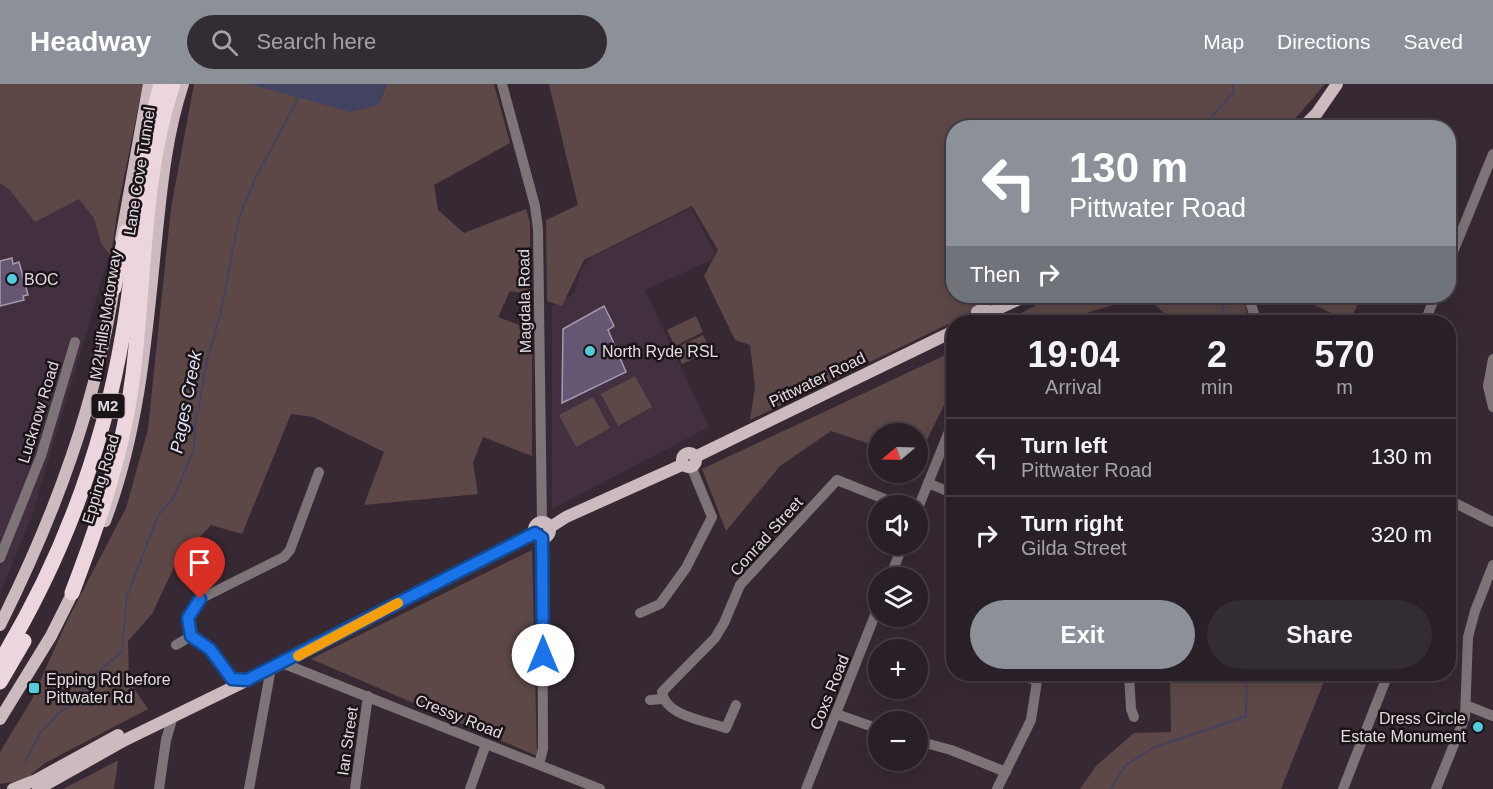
<!DOCTYPE html>
<meta charset="utf-8">
<style>
body{margin:0;font-family:Helvetica,sans-serif;background:#342c33;color:#f1f3f6;height:100vh;display:flex;flex-direction:column;font-size:22px;white-space:nowrap}
*{box-sizing:border-box;margin:0}
p{font-size:20px;color:#a5a2a7}
.icon{flex:none;width:33px;height:33px;fill:none;stroke:currentColor;stroke-width:2;stroke-linecap:round;stroke-linejoin:round}
.map{position:relative;flex:1;overflow:hidden}
.drawer{position:absolute;left:946px;top:231px;width:510px;height:366px;display:flex;flex-direction:column;background:#281f27;border-radius:24px;box-shadow:0 6px 24px #0002,0 0 0 2px #443d44}
.drawer>*{flex:none}
.guide{position:absolute;left:946px;top:36px;width:510px;height:183px;border-radius:24px;box-shadow:0 6px 24px #0002,0 0 0 2px #443d44;background:#8c9099;color:#fff;overflow:hidden}
.needle{width:39px;rotate:251deg}
.buttons{position:absolute;left:868px;top:339px;display:grid;gap:12px}
.buttons a{display:grid;place-items:center;width:60px;height:60px;border-radius:50%;background:#281f27;box-shadow:0 6px 24px #0002,0 0 0 2px #443d44;font-size:30px}
.pin{position:absolute;display:grid;place-items:center;width:51px;height:51px;color:#fff;margin:-62px -26px;border-radius:50% 50% 50% 0;rotate:-45deg;box-shadow:0 0 6px #0007}
.pin .icon{rotate:45deg}
.me{position:absolute;width:66px;margin:-33px;rotate:0deg;stroke-linejoin:round;filter:drop-shadow(0 0 4px #0008)}
.turn{display:flex;align-items:center;gap:21px;height:126px;padding:0 24px;font-size:27px}
.turn .icon{width:78px;height:78px;stroke-width:2.5}
.turn b{display:block;font-size:42px;line-height:51px}
.then{display:flex;align-items:center;height:57px;padding:0 24px;background:#0003;gap:12px;font-size:22px}
.eta{display:flex;justify-content:space-evenly;align-items:center;height:102px;text-align:center}
.eta b{font-size:36px;font-weight:800;line-height:42px}
.action{display:flex;gap:12px;margin-top:auto;padding:12px 24px}
.action a{flex:1;height:69px;border-radius:36px;background:#8c9099;color:#fff;font-size:24px;font-weight:800;line-height:69px;text-align:center}
.action a+a{background:#342c33;color:#f1f3f6}
ul{padding:0;list-style:none}
li{display:flex;align-items:center;gap:18px;height:78px;padding:0 24px;border-top:2px solid #443d44}
li div{flex:1}
li b{display:block;font-size:22px}
li em{font-style:normal}
header{display:flex;align-items:center;gap:36px;box-sizing:border-box;height:84px;padding:0 30px;background:#8c9099;color:#fff}
header strong{font-size:28px}
nav{display:flex;gap:33px;margin-inline-start:auto;font-size:21px}
.search{width:420px;height:54px;background:#342c33;display:flex;align-items:center;gap:15px;box-sizing:border-box;padding:0 21px;border-radius:33px;color:#a5a2a7;font-size:22px}
.map>svg:first-child{display:block}
</style>
<header>
<strong>Headway</strong>
<div class="search"><svg class="icon" aria-label="search" viewBox="0 0 24 24"><circle cx="10" cy="10" r="6"/><path d="M15 15l6 6"/></svg>Search here</div>
<nav><a>Map</a><a>Directions</a><a>Saved</a></nav>
</header>
<div class="map">
<svg width="1493" height="705" viewBox="0 0 1493 705">
<rect width="100%" height="100%" fill="#362934"/>
<g fill="#422f3f">
<polygon points="0,35 57,46 114,155 31,435 0,509"/>
<polygon points="691,124 715,169 711,176 645,206 709,343 552,425 552,222 574,210 581,185 593,172"/>
</g>
<g fill="#5e4847">
<polygon points="0,0 143,0 118,123 111,172 101,159 94,134 79,115 35,138 9,105 0,99"/>
<polygon points="194,0 249,0 378,21 387,0 494,0 510,59 434,101 438,126 464,149 526,125 530,139 530,210 510,207 498,233 532,246 532,372 483,353 473,379 478,410 364,421 384,368 313,333 291,330 242,450 211,441 176,479 152,530 128,557 129,597 148,625 45,679 25,696 0,700 0,668 32,615 68,535 126,424 148,345 171,124"/>
<polygon points="549,0 1325,0 1288,43 954,44 954,212 1006,212 750,336 755,303 750,261 735,256 704,192 718,166 692,122 584,176 562,222 547,217 546,136 578,121"/>
<polygon points="1053,212 1141,212 1087,229 1069,238 1004,238"/>
<polygon points="1146,212 1243,212 1249,238 1173,238"/>
<polygon points="1297,212 1363,212 1348,238"/>
<polygon points="696,232 703,248 675,262 667,246"/>
<polygon points="703,251 711,267 682,280 675,264"/>
<polygon points="954,267 954,301 918,374 918,350 879,350 879,363 831,347 780,382 726,447 702,385"/>
<polygon points="635,292 652,323 618,342 601,310"/>
<polygon points="593,313 610,344 576,363 559,331"/>
<polygon points="532,466 537,672 311,575"/>
<polygon points="1170,590 1327,590 1281,705 1080,705 1096,682 1134,649 1171,648"/>
<polygon points="118,677 114,705 63,705 117,677"/>
</g>
<polygon fill="#424361" points="249,0 387,0 378,21 351,28"/>
<g fill="none" stroke-linecap="round" stroke-linejoin="round">
<g stroke="#424361" stroke-width="2">
<polyline points="1210,44 1212,32 1233,9 1233,0"/>
<polyline points="1219,212 1227,238"/>
<polyline points="25,678 41,648 60,628 75,619 90,594 122,568 127,512 158,432 174,413 194,365 195,342 208,272 220,232 239,134 255,95 299,13"/>
<polyline points="1110,705 1126,681 1153,664 1246,632 1247,590"/>
</g>
</g>
<g fill="#655673" stroke="#a39bac" stroke-width="1.5">
<polygon points="12,174 13,180 19,178 28,211 23,212 24,216 0,222 0,177"/>
<polygon points="604,222 614,242 608,246 626,288 562,319 563,245"/>
</g>
<g fill="none" stroke-linecap="round" stroke-linejoin="round">
<g stroke="#7d7477" stroke-width="10">
<polyline points="502,0 535,122 538,145 542,439"/>
<polyline points="1449,178 1493,70"/>
<polyline points="1248,212 1257,238"/>
<polyline points="1425,238 1435,212"/>
<polyline points="1493,275 1488,302 1493,323"/>
<polyline points="928,399 954,410"/>
<polyline points="1449,416 1493,438"/>
<polyline points="918,424 954,335"/>
<polyline points="0,474 41,372 75,258"/>
<polyline points="890,494 903,460"/>
<polyline points="640,529 660,520 686,484 712,433 691,382"/>
<polyline points="176,561 191,552"/>
<polyline points="282,579 600,705"/>
<polyline points="1129,590 1131,625 1134,633"/>
<polyline points="232,595 210,565 191,552 188,534 200,515 284,473 290,466 319,388"/>
<polyline points="650,616 663,615"/>
<path d="M736 621 726 644C706 637 665 632 662 608L715 554 724 539 740 501 837 396 902 422"/>
<polyline points="1468,622 1493,632"/>
<polyline points="836,630 879,645"/>
<polyline points="918,657 951,666 1006,688"/>
<polyline points="539,680 543,665 542,454"/>
<polyline points="159,705 166,656 173,632"/>
<polyline points="249,705 271,584"/>
<polyline points="355,705 368,612"/>
<polyline points="470,705 486,660"/>
<polyline points="806,705 879,521"/>
<polyline points="997,705 1031,636 1037,597 1018,590"/>
<polyline points="1343,705 1388,590"/>
<polyline points="1436,705 1465,633 1468,553 1475,527 1493,481"/>
</g>
<g stroke="#cdbabf" stroke-width="12">
<polyline points="1302,44 1317,29 1337,0"/>
<polyline points="121,155 149,0"/>
<polyline points="991,228 1026,212"/>
<polyline points="978,238 977,228 984,224 991,230 989,238"/>
<circle cx="689" cy="376" r="7"/>
<polyline points="695,373 954,247"/>
<path d="M105 437C138 350 146 258 155 166 161 110 165 54 183 0"/>
<circle cx="542" cy="446" r="8"/>
<polyline points="549,444 566,433 684,380"/>
<path d="M0 541C55 431 97 318 115 196"/>
<polyline points="0,635 51,552 76,502"/>
<polyline points="13,705 36,696 118,651"/>
<polyline points="38,705 125,656 301,570 535,449"/>
</g>
<g stroke="#ecd5dc" stroke-width="15">
<polyline points="147,54 161,0"/>
<polyline points="114,204 126,148"/>
<path d="M72 509C99 438 124 366 133 290 145 194 142 92 173 0"/>
<path d="M0 578C62 476 103 366 123 249 135 181 138 113 149 46"/>
<polyline points="0,598 24,557"/>
</g>
</g>
<g fill="none" stroke-linecap="round" stroke-linejoin="round">
<defs>
<polyline id="route" points="200,515 188,534 191,552 210,565 232,595 247,596 535,449 542,454 543,571"/>
</defs>
<use href="#route" stroke="#114b97" stroke-width="15"/>
<use href="#route" stroke="#1a73e8" stroke-width="10"/>
<polyline stroke="#f59e0b" stroke-width="10" points="298,572 398,519"/>
</g>
<g fill="#53cbda" stroke="#1a1419" stroke-width="2">
<circle cx="12" cy="195" r="6"/>
<circle cx="590" cy="267" r="6"/>
<rect x="28" y="598" width="12" height="12" rx="3"/>
<circle cx="1478" cy="643" r="6"/>
</g>
<g text-anchor="middle" stroke-width="5" stroke-linejoin="round" paint-order="stroke">
<rect fill="#1a1419" stroke="#a79fa5" stroke-width="1.5" x="91.5" y="310" width="33" height="24" rx="4.5"/>
<g font-size="15" font-weight="bold" fill="#e3dae1">
<text x="108" y="327">M2</text>
</g>
<g font-size="16" fill="#e3dae1" stroke="#1a1419">
<text transform="translate(139 87) rotate(-81)" y="6">Lane Cove Tunnel</text>
<text transform="translate(524 217) rotate(-91)" y="6">Magdala Road</text>
<text transform="translate(105 231) rotate(-81)" y="6">M2 Hills Motorway</text>
<text transform="translate(817 295) rotate(-26)" y="6">Pittwater Road</text>
<text transform="translate(38 328) rotate(-73)" y="6">Lucknow Road</text>
<text transform="translate(100 395) rotate(-73)" y="6">Epping Road</text>
<text transform="translate(766 452) rotate(-48)" y="6">Conrad Street</text>
<text transform="translate(829 608) rotate(-68)" y="6">Coxs Road</text>
<text transform="translate(459 632) rotate(22)" y="6">Cressy Road</text>
<text transform="translate(347 657) rotate(-82)" y="6">Ian Street</text>
</g>
<g font-size="16" fill="#e3dae1" stroke="#1a1419" text-anchor="start">
<text x="24" y="201">BOC</text>
<text x="602" y="273">North Ryde RSL</text>
<text x="46" y="601">Epping Rd before<tspan x="46" dy="18">Pittwater Rd</tspan></text>
<text x="1466" y="640" text-anchor="end">Dress Circle<tspan x="1466" dy="18">Estate Monument</tspan></text>
</g>
<g font-size="18" font-style="italic" fill="#e0e2f9" stroke="#1a1419">
<text transform="translate(186 318) rotate(-79)" y="6">Pages Creek</text>
</g>
</g>
</svg>
<div class="buttons">
<a><svg class="needle" viewBox="-14 -14 28 28"><path d="M0-13l5 13h-10z" fill="#e53935"/><path d="M0 13l5-13h-10z" fill="#a5a2a7"/></svg></a>
<a><svg class="icon" aria-label="sound" viewBox="0 0 24 24"><path d="M4 9h4l5-4v14l-5-4H4zM17 9q2 3 0 6"/></svg></a>
<a><svg class="icon" aria-label="layers" viewBox="0 0 24 24"><path d="M12 4l9 5-9 5-9-5zM3 14l9 5 9-5"/></svg></a>
<a>+</a>
<a>−</a>
</div>
<div class="pin" style="left:200px;top:515px;background:#d93025"><svg class="icon" aria-label="arrive" viewBox="0 0 24 24"><path d="M6 21V4h12l-3 4 3 4H6"/></svg></div>
<svg class="me" style="left:543px;top:571px" viewBox="-20 -20 40 40"><circle r="19" fill="#fff"/><path d="M0-13L10 11 0 6-10 11z" fill="#1a73e8"/></svg>
<div class="guide">
<div class="turn"><svg class="icon" aria-label="left" viewBox="0 0 24 24"><path d="M17 20v-9H6M10 6l-5 5 5 5"/></svg><div><b>130 m</b>Pittwater Road</div></div>
<div class="then">Then<svg class="icon" aria-label="right" viewBox="0 0 24 24"><path d="M7 20v-9h11M14 6l5 5-5 5"/></svg></div>
</div>
<section class="drawer">
<div class="eta">
<div><b>19:04</b><p>Arrival</p></div>
<div><b>2</b><p>min</p></div>
<div><b>570</b><p>m</p></div>
</div>
<ul>
<li><svg class="icon" aria-label="left" viewBox="0 0 24 24"><path d="M17 20v-9H6M10 6l-5 5 5 5"/></svg><div><b>Turn left</b><p>Pittwater Road</p></div><em>130 m</em></li>
<li><svg class="icon" aria-label="right" viewBox="0 0 24 24"><path d="M7 20v-9h11M14 6l5 5-5 5"/></svg><div><b>Turn right</b><p>Gilda Street</p></div><em>320 m</em></li>
</ul>
<div class="action"><a>Exit</a><a>Share</a></div>
</section>
</div>
